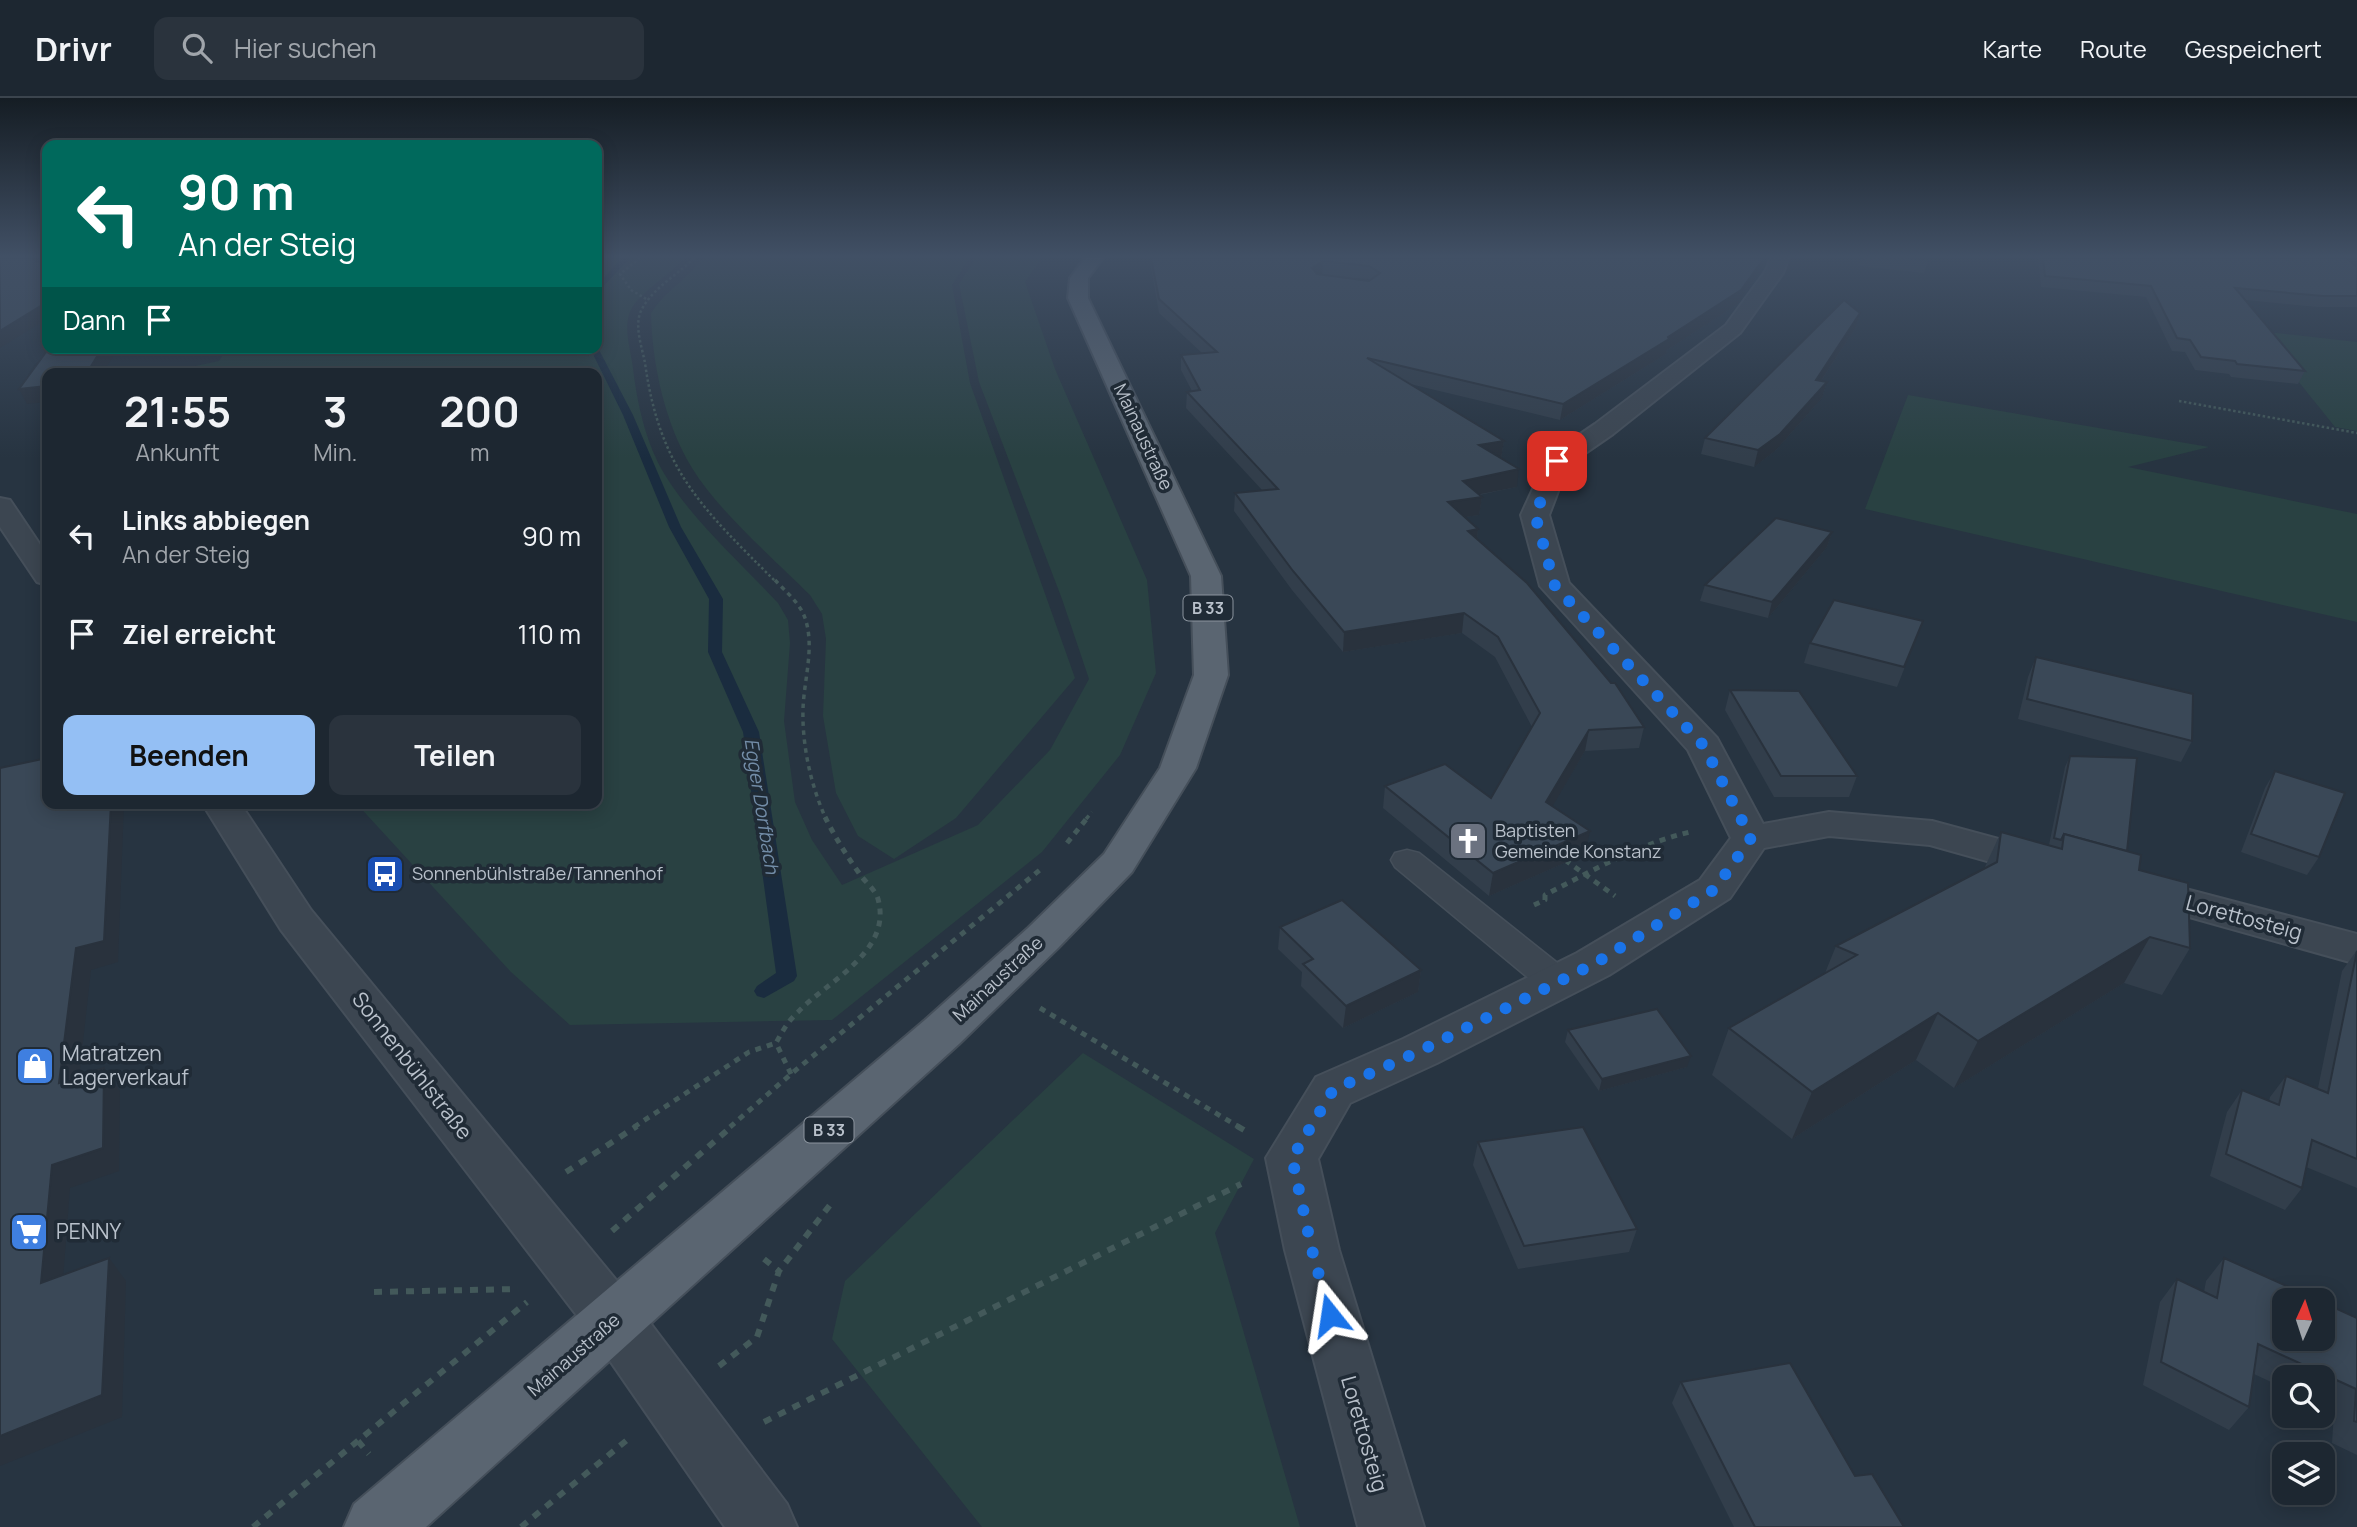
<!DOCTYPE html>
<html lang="de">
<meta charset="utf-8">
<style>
body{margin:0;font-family:Manrope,sans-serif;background:#2a333d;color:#f1f3f6;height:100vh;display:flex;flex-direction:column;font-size:26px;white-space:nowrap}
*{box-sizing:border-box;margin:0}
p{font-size:23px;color:#a0a5ab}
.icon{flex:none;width:38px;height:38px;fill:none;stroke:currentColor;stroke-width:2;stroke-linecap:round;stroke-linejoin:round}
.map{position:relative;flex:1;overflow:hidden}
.drawer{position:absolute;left:42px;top:270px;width:560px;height:441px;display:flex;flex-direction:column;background:#1d2731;border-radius:14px;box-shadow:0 4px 18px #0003,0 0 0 2px #3b444d}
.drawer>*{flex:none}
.hud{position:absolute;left:42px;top:42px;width:560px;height:214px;border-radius:14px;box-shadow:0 4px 18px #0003,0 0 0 2px #3b444d;background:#00695c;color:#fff;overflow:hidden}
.needle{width:46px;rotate:3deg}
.tools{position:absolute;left:2272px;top:1190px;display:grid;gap:14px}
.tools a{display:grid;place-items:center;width:63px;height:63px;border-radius:14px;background:#1d2731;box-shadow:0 4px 18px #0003,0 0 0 2px #3b444d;font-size:35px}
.pin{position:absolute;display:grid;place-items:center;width:60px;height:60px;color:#fff;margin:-30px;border-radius:14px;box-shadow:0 4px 10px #0006}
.me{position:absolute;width:77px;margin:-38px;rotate:345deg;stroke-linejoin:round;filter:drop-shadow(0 0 5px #0008)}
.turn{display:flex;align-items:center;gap:24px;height:147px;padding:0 21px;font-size:32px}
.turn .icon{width:91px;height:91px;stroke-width:2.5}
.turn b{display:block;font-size:49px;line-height:60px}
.then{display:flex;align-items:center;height:66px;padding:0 21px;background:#0003;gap:14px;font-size:26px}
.eta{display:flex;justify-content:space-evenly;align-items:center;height:119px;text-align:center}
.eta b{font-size:42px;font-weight:700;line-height:49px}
.primary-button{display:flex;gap:14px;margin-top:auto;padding:14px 21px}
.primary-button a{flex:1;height:80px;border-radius:14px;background:#94bff4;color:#111;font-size:28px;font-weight:700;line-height:80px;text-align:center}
.primary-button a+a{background:#2a333d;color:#f1f3f6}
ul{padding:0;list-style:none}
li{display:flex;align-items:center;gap:21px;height:98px;padding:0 21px}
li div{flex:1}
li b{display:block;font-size:26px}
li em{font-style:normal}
header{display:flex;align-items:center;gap:42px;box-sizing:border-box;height:98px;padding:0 35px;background:#1d2731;border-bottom:2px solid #3b444d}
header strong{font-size:33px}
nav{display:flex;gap:38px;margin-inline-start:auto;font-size:24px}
.search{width:490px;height:63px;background:#2a333d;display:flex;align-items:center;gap:18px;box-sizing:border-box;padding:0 24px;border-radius:14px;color:#a0a5ab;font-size:26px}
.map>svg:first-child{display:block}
</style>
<header>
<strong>Drivr</strong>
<div class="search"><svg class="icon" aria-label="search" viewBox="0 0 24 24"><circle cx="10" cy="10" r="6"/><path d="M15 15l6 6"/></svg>Hier suchen</div>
<nav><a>Karte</a><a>Route</a><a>Gespeichert</a></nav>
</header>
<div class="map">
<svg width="2357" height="1429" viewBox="0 0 2357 1429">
<rect width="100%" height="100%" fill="#273441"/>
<g fill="#294142">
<path d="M597 160H684C670 178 634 197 629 217 624 232 631 254 633 270 637 305 646 346 665 377 694 424 740 464 778 505L788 522 790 545 784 623 795 704 812 742 842 787 978 727 1050 652 1089 581 1062 501 979 284 959 186 976 160H1042L1025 184 1055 271 1147 482 1156 575 1120 657 1042 754 832 922 570 927 511 874 356 705H597V275H163L219 263 227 250H597Z"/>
<path d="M703 160H969L952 187 970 285 1075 580 956 720 894 761 858 738 836 695 823 618 826 541 822 516 810 497C773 460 719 414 692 370 665 326 652 266 651 215 665 193 688 181 703 160Z"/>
<polygon points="2258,233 2357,244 2357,333 2335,329"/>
<polygon points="1908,297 2209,349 2128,369 2357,416 2357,524 1865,411"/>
<polygon points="1083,955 1254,1061 1215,1135 1300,1429 982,1429 832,1241 845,1183"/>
</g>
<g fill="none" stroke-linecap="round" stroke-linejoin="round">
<g fill="#1a2c3f" fill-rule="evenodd">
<polygon points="622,160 630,160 597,195 597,187"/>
<polygon points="597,248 633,317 681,429 723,501 722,554 759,634 797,878 794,883 764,900 757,898 754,893 757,888 776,875 743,634 708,554 709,501 669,429 623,317 590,250 597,250"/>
</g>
<defs>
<polygon id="lane" points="1407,752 1419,755 1570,875 1575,884 1570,893 1557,897 1544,893 1395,769 1391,762 1395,755"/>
<g id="street">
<polygon points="1771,160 1789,160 1783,175 1740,235 1613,336 1568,367 1549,417 1569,485 1717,640 1763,726 1829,714 1932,723 2058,757 2064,766 2058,775 2044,779 1930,747 1829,738 1764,750 1730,800 1609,877 1437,965 1350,1005 1318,1061 1339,1152 1424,1429 1358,1429 1285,1152 1266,1060 1316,979 1403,941 1577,855 1700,782 1731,740 1688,652 1540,488 1521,417 1548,358 1595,326 1726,227 1765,174"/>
<polygon points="0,400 10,402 47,457 47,487 37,484 0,429"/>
<polygon points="202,705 240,705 311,812 635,1205 787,1406 797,1429 725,1429 595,1241 281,832"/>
<polygon points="2140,779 2357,836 2357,866 2125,801 2119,792 2125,783"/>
</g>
<polygon id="primary" points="1085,160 1103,160 1088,180 1088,200 1221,478 1228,577 1196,670 1132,774 1058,850 959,946 426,1429 344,1429 354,1406 925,922 1028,830 1104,756 1160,670 1194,577 1191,478 1068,200 1070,180"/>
</defs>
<use href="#lane" stroke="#454f5a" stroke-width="3"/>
<use href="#street" stroke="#454f5a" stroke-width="4"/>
<use href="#primary" stroke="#454f5a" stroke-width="4"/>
<g stroke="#43595a" stroke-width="2.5" stroke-dasharray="2.5 2.5" stroke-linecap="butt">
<polyline points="640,160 620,176 631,192 648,202"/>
<path d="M694 160C678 177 652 190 641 213 634 228 642 249 645 265 660 373 703 411 776 484"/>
<polyline points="2179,303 2357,335"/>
</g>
<g stroke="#43595a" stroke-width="3.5" stroke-dasharray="4.5 4.5" stroke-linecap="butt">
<path d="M775 482C785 493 800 505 805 520 815 549 804 581 803 611 802 648 811 688 826 721"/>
<polyline points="1086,721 1092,714"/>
</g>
<g stroke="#43595a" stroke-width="5" stroke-dasharray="6 6" stroke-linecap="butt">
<polyline points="1067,745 1088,719"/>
<polyline points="1565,762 1615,798"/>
<path d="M1534 807 1545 802V797C1593 772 1641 745 1694 733"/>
<polyline points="1040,910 1239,1029"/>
<path d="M791 976 776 945C782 934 788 923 798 914 826 884 893 854 878 801 876 792 864 783 859 775 846 757 835 739 825 719"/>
<polyline points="634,1029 749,954 776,945"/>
<polyline points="730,1029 791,976 1041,771"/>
</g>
<g stroke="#43595a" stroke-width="6" stroke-dasharray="8 8" stroke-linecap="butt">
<polyline points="1237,1028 1249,1035"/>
<polyline points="566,1074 637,1028"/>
<polyline points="612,1133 732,1028"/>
<polyline points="764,1161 779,1173"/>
<polyline points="374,1194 518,1191"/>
<polyline points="719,1268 757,1239 779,1173 830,1107"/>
<polyline points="764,1324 1241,1086"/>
<polyline points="358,1343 369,1356"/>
<polyline points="253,1429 527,1204"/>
<polyline points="521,1429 627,1342"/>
</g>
<use href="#lane" fill="#3c4651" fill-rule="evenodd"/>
<use href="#street" fill="#3c4651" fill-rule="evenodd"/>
<use href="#primary" fill="#5a6571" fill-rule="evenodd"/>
</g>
<g fill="#323e4b" fill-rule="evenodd">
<path d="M1150 160H1769L1738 206 1667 252 1666 256 1560 322 1410 286 1504 343 1501 360H1500L1517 389 1479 397 1482 399 1479 417 1465 419 1478 431 1477 441 1644 629 1639 650 1585 653 1552 708 1585 756 1489 798 1383 710 1385 688 1491 700 1532 629 1495 559 1462 535 1343 554 1292 492 1234 413 1235 395 1262 392 1186 310 1187 294 1192 293 1181 272V257L1202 255 1159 215 1151 169ZM1322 177 1368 181 1370 182 1369 183Z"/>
<polygon points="1861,160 1929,160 1924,175 1859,168"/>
<polygon points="2038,160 2347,160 2357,169 2357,209 2317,209 2246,202 2305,273 2298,286 2231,279 2229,276 2195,272 2185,254 2172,253 2146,199 2041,189"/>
<polygon points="1860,215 1856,229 1821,283 1827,284 1822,300 1776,352 1754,369 1701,356 1705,340"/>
<polygon points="1832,434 1827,449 1768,520 1700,503 1705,487"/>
<polygon points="1923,523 1897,589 1804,565 1810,545"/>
<polygon points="2036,559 2192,643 2181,664 2018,621 2028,579"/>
<polygon points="1730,592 1857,678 1849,699 1774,699 1725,612"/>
<polygon points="2070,658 2127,753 2190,850 2162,897 2124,885 1954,990 1916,962 1792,1041 1712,977 1729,930 1825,875 1836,848 1984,771 2001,734 2049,747 2065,669"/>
<polygon points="2275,673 2319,759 2307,777 2241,754 2265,690"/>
<polygon points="1280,829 1421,872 1418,894 1343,930 1301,888 1302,874 1278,851"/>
<polygon points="2357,852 2357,1090 2306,1069 2302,1090 2285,1112 2210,1078 2227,1014 2242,992 2269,1003 2270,999 2286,978 2318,990 2342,873"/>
<polygon points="1568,932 1687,969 1599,993 1565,944"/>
<polygon points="1478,1044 1637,1131 1629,1154 1518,1171 1473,1067"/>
<polygon points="2224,1160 2357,1220 2357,1357 2332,1345 2334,1314 2322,1308 2322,1279 2284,1279 2284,1290 2254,1276 2249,1309 2229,1332 2143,1287 2160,1204 2177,1181 2204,1194 2206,1183"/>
<polygon points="1681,1284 1855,1378 1904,1429 1734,1429 1672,1305"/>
</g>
<g fill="#29323d">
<polygon points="1764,160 1769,160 1738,206 1667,252 1666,256 1560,322 1563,306 1668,239"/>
<polygon points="1793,160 1810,160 1786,176 1789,162"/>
<polygon points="1323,163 1322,176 1311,184 1312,170"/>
<polygon points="47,204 47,221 0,250 0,233"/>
<polygon points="1860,215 1856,229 1811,298 1816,282"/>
<polygon points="102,250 118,250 103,275 87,275"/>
<polygon points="1827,284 1822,300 1776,352 1754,369 1758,352"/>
<polygon points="47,288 47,304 27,306 19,291"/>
<polygon points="1504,343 1501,360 1477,364 1479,347"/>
<polygon points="1519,371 1517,389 1460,400 1463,383"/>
<polygon points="1482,399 1479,417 1445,422 1448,404"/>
<polygon points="1478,431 1476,450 1468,433"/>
<polygon points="1832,434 1827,449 1768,520 1772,504"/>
<polygon points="1464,515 1462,535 1343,554 1344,534"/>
<polygon points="1589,632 1585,653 1542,726 1546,704"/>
<polygon points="111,705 124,705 118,864 91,872 76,1007 59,985 76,850"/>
<polygon points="1590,733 1585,756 1489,798 1493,775"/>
<polygon points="2150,839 2124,885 1954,990 1978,943"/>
<polygon points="1421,872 1418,894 1343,930 1346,908"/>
<polygon points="1938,915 1916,962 1792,1041 1812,994"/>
<polygon points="1691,958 1687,969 1599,993 1602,981"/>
<polygon points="104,970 120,993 119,1073 70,1090 61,1208 41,1185 52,1067"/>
<polygon points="109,1160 126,1183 122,1319 0,1368 0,1338"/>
</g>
<g fill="#3a4857" stroke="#29323d" stroke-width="2" fill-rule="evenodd">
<polygon points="0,160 31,160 47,169 47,204 0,233"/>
<path d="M1151 160H1764L1741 192 1668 239 1669 241 1563 306 1367 260 1504 343 1479 347 1519 371 1463 383 1482 399 1448 404 1478 431 1468 433 1527 485 1611 585H1615L1644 629 1589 632 1546 704 1590 733 1493 775 1385 688 1445 666 1491 700 1540 615 1498 539 1464 515 1344 534 1293 473 1235 395 1278 391 1187 294 1200 292 1181 257 1217 254 1159 201ZM1323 163 1369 168 1380 175 1369 183 1317 176 1312 170Z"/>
<polygon points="1908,160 1929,160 1928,162"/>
<polygon points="2043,160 2347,160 2357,169 2357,198 2323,198 2235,190 2305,273 2237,266 2235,263 2201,259 2190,242 2177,240 2151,188 2045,178"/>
<polygon points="1844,202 1860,215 1816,282 1827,284 1780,336 1758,352 1705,340"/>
<polygon points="49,250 102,250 87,275 47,275 47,288 19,291"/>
<polygon points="1776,420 1832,434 1772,504 1705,487"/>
<polygon points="1834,502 1923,523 1904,569 1810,545"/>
<polygon points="2036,559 2193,596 2192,643 2027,601"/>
<polygon points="1730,592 1799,593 1857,678 1781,678"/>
<polygon points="2070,658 2137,660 2127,753 2064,736 2061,742 2054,740"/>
<polygon points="47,660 47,705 111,705 104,843 76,850 59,985 104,970 103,1050 52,1067 41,1185 109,1160 102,1297 0,1338 0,670"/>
<polygon points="2275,673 2345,695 2319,759 2251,736"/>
<polygon points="2001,734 2062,751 2064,736 2141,757 2139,772 2188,785 2190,850 2150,839 1978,943 1938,915 1812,994 1729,930 1857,857 1836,848 1997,764"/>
<polygon points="1342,802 1421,872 1346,908 1303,866 1313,861 1280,829"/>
<polygon points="2357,853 2357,1061 2312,1042 2302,1090 2226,1056 2242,992 2279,1007 2286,978 2328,995"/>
<polygon points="1657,911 1691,958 1602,981 1568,932"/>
<polygon points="1583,1029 1637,1131 1524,1148 1478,1044"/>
<polygon points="2224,1160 2318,1202 2284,1202 2284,1241 2322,1241 2322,1204 2357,1220 2357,1324 2354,1323 2356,1291 2258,1246 2249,1309 2161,1264 2177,1181 2217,1200"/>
<polygon points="1790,1265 1855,1378 1872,1376 1904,1429 1755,1429 1681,1284"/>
</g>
<linearGradient id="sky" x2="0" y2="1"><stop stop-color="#151d24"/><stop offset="0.44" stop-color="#415065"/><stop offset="1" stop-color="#415065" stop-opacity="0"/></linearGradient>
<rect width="2357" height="360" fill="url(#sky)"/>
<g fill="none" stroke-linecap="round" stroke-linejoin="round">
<polyline stroke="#1a73e8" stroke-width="12" stroke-dasharray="0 21.6" points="1330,1217 1312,1152 1292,1060 1333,992 1420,953 1594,866 1715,791 1751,740 1704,648 1555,488 1535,417 1557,363"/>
</g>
<defs>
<symbol id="church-square" viewBox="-11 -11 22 22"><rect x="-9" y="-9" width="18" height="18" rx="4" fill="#6b7280" stroke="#202b36"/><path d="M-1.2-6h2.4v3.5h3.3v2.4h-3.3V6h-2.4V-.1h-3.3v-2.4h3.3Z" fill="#fff"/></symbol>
<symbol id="bus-square" viewBox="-11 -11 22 22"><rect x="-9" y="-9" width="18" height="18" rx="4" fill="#1a4fb4" stroke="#202b36"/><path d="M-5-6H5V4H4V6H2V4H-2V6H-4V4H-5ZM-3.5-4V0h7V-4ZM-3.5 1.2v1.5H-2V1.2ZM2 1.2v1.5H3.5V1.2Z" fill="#fff"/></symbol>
<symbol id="shop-square" viewBox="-11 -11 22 22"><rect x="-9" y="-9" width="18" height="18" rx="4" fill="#3f7fe0" stroke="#202b36"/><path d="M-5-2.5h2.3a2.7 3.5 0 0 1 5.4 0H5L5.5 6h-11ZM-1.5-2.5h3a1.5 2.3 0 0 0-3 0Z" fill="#fff"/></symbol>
<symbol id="supermarket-square" viewBox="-11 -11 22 22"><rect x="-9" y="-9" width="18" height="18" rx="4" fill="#3f7fe0" stroke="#202b36"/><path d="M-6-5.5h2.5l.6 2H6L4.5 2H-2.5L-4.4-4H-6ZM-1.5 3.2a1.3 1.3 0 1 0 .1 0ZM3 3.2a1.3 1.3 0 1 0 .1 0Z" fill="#fff"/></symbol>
</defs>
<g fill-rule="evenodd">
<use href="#church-square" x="1446" y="721" width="44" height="44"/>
<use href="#bus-square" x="363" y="754" width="44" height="44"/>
<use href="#shop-square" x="13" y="946" width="44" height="44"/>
<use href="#supermarket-square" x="7" y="1112" width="44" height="44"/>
</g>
<g text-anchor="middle" stroke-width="7" stroke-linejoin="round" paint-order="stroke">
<g fill="#202b36" stroke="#8b949e" stroke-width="2">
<rect x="1183.5" y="497.5" width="49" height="25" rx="5"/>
<rect x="804.5" y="1019.5" width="49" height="25" rx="5"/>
</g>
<g font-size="16" font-weight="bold" fill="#b9c1cb">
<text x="1208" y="516">B 33</text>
<text x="829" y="1038">B 33</text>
</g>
<g font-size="18" fill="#b9c1cb" stroke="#202b36">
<text transform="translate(1143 339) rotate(65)" y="6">Mainaustraße</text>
<text transform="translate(998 881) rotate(-43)" y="6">Mainaustraße</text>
<text transform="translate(574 1257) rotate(-41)" y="6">Mainaustraße</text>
</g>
<g font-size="18" fill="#b9c1cb" stroke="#202b36" text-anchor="start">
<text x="1495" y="739">Baptisten<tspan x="1495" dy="21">Gemeinde Konstanz</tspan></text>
<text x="412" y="782">Sonnenbühlstraße/Tannenhof</text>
</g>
<g font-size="19" font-style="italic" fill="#738da8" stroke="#202b36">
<text transform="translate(762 708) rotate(81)" y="7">Egger Dorfbach</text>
</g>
<g font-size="21" fill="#b9c1cb" stroke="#202b36">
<text transform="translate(2244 820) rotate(15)" y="7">Lorettosteig</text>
<text transform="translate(412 968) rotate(52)" y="7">Sonnenbühlstraße</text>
<text transform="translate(1364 1336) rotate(74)" y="7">Lorettosteig</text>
</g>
<g font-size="21" fill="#b9c1cb" stroke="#202b36" text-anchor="start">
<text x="62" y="963">Matratzen<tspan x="62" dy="24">Lagerverkauf</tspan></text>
<text x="56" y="1141">PENNY</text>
</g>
</g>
</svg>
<div class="tools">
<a><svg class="needle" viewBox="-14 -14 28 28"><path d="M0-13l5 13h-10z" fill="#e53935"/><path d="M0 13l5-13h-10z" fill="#a0a5ab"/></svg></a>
<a><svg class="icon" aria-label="search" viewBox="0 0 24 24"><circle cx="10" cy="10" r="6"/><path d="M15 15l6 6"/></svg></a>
<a><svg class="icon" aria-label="layers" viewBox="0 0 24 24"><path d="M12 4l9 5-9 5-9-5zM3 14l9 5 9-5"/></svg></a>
</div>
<div class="pin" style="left:1557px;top:363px;background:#d93025"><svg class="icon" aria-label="arrive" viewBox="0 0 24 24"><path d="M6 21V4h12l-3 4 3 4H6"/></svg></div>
<svg class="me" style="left:1330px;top:1217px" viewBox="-20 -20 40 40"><path d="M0-17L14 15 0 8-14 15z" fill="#1a73e8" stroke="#fff" stroke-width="4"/></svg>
<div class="hud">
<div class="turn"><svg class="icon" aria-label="left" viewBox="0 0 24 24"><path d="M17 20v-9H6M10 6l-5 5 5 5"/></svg><div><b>90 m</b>An der Steig</div></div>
<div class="then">Dann<svg class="icon" aria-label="arrive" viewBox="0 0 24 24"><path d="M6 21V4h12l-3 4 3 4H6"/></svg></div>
</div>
<section class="drawer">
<div class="eta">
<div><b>21:55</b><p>Ankunft</p></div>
<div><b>3</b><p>Min.</p></div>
<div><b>200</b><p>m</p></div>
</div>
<ul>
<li><svg class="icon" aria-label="left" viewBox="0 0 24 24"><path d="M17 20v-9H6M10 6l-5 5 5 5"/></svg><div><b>Links abbiegen</b><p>An der Steig</p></div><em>90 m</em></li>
<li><svg class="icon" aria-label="arrive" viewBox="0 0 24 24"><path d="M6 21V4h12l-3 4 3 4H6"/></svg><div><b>Ziel erreicht</b></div><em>110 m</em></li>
</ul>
<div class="primary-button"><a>Beenden</a><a>Teilen</a></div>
</section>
</div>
